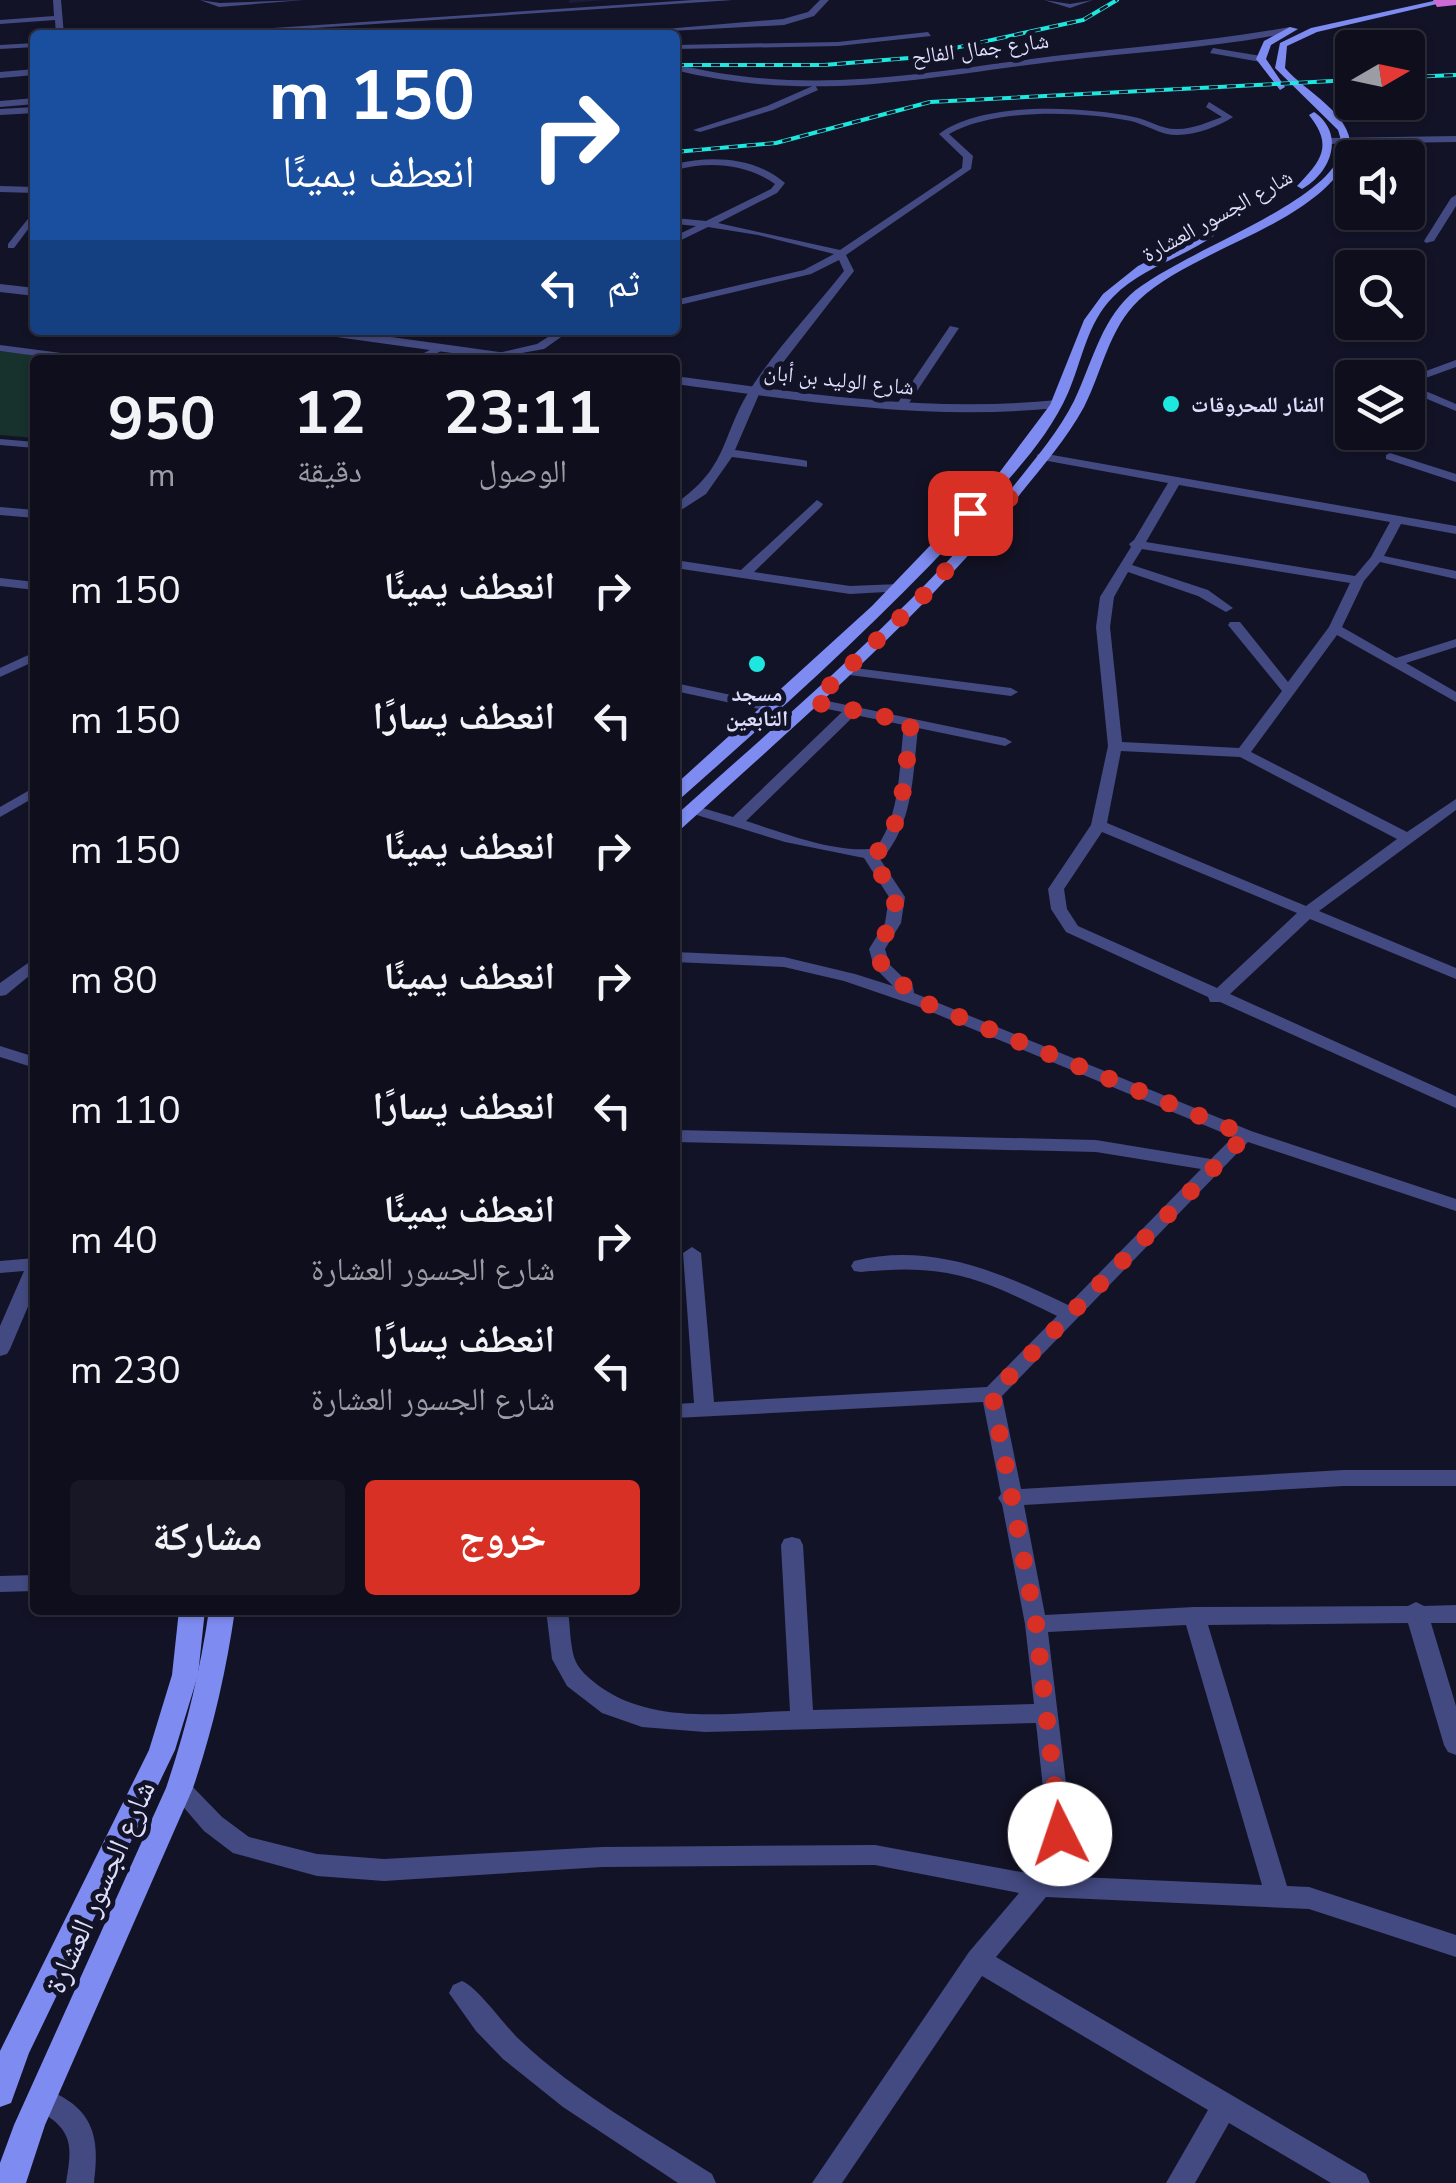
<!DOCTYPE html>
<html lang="ar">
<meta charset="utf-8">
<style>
body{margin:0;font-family:"Nunito Sans","Noto Naskh Arabic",sans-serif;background:#171726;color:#f1f3f6;direction:rtl;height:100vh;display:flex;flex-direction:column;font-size:38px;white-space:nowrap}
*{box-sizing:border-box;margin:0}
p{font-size:32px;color:#9b9ca4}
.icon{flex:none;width:55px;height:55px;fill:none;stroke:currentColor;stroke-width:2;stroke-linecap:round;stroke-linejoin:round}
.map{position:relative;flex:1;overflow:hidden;direction:ltr}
.side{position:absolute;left:30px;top:355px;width:650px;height:1260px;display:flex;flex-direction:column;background:#0e0e1d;border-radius:10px;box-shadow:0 2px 8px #0004,0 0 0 2px #2e2e3b;direction:rtl}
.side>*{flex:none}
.banner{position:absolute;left:30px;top:30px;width:650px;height:305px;border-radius:10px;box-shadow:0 2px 8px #0004,0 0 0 2px #2e2e3b;direction:rtl;background:#1a4fa0;color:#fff;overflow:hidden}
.needle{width:65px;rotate:81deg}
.controls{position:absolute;left:1335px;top:30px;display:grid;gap:20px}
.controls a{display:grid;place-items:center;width:90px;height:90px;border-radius:10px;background:#0e0e1d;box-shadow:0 2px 8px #0004,0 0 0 2px #2e2e3b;font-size:50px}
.pin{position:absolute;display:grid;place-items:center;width:85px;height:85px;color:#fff;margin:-42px;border-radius:20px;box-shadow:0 5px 15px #0006}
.me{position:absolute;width:110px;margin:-55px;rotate:356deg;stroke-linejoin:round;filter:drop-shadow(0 0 8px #0008)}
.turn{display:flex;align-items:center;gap:35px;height:210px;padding:0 40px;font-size:45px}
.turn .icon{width:130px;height:130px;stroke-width:2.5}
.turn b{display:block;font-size:70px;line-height:85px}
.then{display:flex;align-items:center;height:95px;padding:0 40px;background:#0003;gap:20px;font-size:38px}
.eta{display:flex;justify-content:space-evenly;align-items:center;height:170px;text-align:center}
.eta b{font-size:60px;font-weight:700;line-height:70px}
.action{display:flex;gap:20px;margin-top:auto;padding:20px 40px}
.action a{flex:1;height:115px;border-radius:10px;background:#d93025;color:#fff;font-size:40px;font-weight:700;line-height:115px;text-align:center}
.action a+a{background:#171726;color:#f1f3f6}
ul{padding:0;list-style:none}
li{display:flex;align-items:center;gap:30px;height:130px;padding:0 40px}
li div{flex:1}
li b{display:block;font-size:38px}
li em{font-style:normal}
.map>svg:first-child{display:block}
</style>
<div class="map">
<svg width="1456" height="2183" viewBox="0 0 1456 2183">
<rect width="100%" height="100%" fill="#131327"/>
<polygon fill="#17312c" points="0,351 77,360 35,360 35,438 0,435"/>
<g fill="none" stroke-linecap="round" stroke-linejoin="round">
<g fill="#434a81" fill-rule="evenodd">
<polygon points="53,0 61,0 64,35 56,35 55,20 0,24 0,20 54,16"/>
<polygon points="200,0 220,3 304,0 219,7"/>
<polygon points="693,0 733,0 211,35 169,35"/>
<polygon points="1044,0 1070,4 1093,0 1070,8"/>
<polygon points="928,32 931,36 838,46 675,49 675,45 838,42"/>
<polygon points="35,43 35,47 0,49 0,45"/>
<polygon points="815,85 818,90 773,110 700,132 693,130 767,106"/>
<path d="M1209 102 1233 117C1216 128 1188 138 1167 134 1155 131 1143 124 1131 121 1079 111 995 108 949 134L973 156 971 169 846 255 854 271 760 392 735 450 803 460 807 461V467L732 457 706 494 675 514V504C730 466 720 437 751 388 778 347 813 310 844 271L839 260 811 274 675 306V300L804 270 834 254 758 235 708 227 675 243V236L696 226 675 224V218L706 221 771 189 775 184C745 163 709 161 675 170V164C712 155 755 157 785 183L777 193 718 223 840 250 962 168 963 157 939 134C982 101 1082 106 1134 117 1149 120 1162 130 1178 129 1193 129 1208 122 1222 117L1206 107Z"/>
<polygon points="35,107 35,113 0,115 0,109"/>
<polygon points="0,186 35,187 35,193 0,192"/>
<polygon points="1456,195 1456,206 1434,241 1426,243 1424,241 1451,198"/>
<polygon points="35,210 35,220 14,248 8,248 8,244"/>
<polygon points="950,326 959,328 905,409 897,409 895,407"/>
<polygon points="559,330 571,330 544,349 495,358 490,355 537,344"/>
<polygon points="0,345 92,357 97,360 67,360 0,351"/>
<polygon points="439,345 448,347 425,360 411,360"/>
<polygon points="1344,360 1388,376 1389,378 1373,378 1340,365 1339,363"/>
<polygon points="1456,360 1456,367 1409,384 1456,404 1456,411 1408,391 1407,378"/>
<polygon points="0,439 35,442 35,448 0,445"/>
<path d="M1041 453 1456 526V534L1401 524 1384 556 1456 571V579L1380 562 1364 581 1342 627 1396 658 1456 639V647L1406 663 1456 692V702L1337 635 1251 752 1407 832 1456 799V810L1319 911 1456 968V979L1310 919 1230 994 1456 1096V1108L1220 1002H1210L1208 997 1066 932 1051 909 1048 889 1091 825 1108 746 1096 627 1100 597 1131 547 1129 544 1134 540 1168 483 1037 459V455ZM1179 485 1390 522 1371 557 1355 576 1146 542ZM1142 549 1350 583 1329 627 1288 682 1240 622H1230L1228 625 1282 691 1239 748 1122 742 1110 627 1114 597 1128 572 1198 596 1226 612 1233 608 1208 590 1132 565ZM1121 751 1240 757 1397 839 1306 906 1107 823ZM1102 832 1297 913 1217 988 1078 926 1067 909 1064 889Z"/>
<polygon points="1390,453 1456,474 1456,482 1386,459 1386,455"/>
<polygon points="817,500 823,504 821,507 754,572 850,586 899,584 904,585 904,591 850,594 675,568 675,560 741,570"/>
<polygon points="0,507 35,510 35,518 0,515"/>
<polygon points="0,578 35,582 35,590 0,586"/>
<polygon points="35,652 35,661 0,677 0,668"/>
<polygon points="847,667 1011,688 1018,692 1011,696 842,674 840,671"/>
<polygon points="675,683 774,704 781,708 774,712 675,691"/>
<path d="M813 698 1005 738 1012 742 1005 746 918 728C913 771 914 818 886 854L878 856 905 897 901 923 885 949 890 965 913 987 914 993 1251 1131 1456 1199V1211L1248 1142 1002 1396 1021 1489 1343 1470H1456V1486H1343L1024 1505 1045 1615 1194 1607 1408 1606 1416 1602 1424 1606 1456 1605V1623H1431L1456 1706V1755L1448 1752 1444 1745 1408 1623 1208 1625 1287 1886 1309 1887 1456 1935V1957L1309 1909 1046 1897 996 1957 1366 2174 1370 2183H1331L1229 2123 1195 2183H1166L1208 2110 982 1976 842 2183H812L969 1952 1019 1893 875 1865 602 1867 384 1881 317 1876 233 1853 204 1831 168 1789 172 1782 180 1779 188 1782 222 1817 249 1837 317 1854 384 1859 602 1847 875 1845 1032 1874 1048 1834 1036 1723 705 1732 642 1727 602 1713 567 1686 552 1659 546 1610H568C570 1625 570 1643 574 1657 578 1670 589 1678 599 1686 653 1725 727 1713 790 1711L781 1545 784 1539 792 1537 800 1539 803 1545 813 1710 1034 1704 1025 1624 1002 1504 998 1498 1001 1494 983 1402 675 1418V1404L694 1403 683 1253 692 1247 701 1253 714 1402 987 1387 1057 1316C980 1278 948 1263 861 1272L854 1271 851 1266 854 1261C931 1242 1000 1272 1068 1305L1201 1169 1096 1152 675 1142V1130L1096 1140 1211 1159 1233 1137 917 1006 844 981 784 967 675 962V952L784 957 855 974 893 986 874 967 869 949 885 923 889 897 864 858 785 842 687 812 685 809 692 805 733 817 842 712 808 705 806 702ZM855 715 904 725C899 765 901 815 876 848 839 855 781 832 746 821ZM1186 1625 1262 1885 1056 1876 1072 1834 1048 1632Z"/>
<polygon points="35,787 35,797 0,817 0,807"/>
<polygon points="35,958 35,971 6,995 0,996 0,983"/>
<polygon points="0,1046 35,1057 35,1068 0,1057"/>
<polygon points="35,1258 35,1290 10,1349 7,1354 0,1356 0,1326 24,1271 0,1273 0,1261"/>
<polygon points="35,1575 35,1591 0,1592 0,1576"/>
<path d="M462 1981C479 1988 505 2027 521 2041 577 2094 647 2132 712 2174L716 2183H678L563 2107 503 2059 476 2031 449 1993 453 1985Z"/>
<path d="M41 2087C91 2106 101 2132 94 2183H66C71 2153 75 2133 46 2115 37 2110 32 2109 28 2099L32 2090Z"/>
</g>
<g fill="#434a81" fill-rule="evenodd">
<polygon points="820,0 829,0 814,16 784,25 595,35 783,19 808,12"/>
<path d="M1290 27 1293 32C1216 48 1137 52 1059 61 922 77 814 104 675 70V64C809 97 921 73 1054 56 1133 47 1212 41 1290 27Z"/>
<polygon points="1213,48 1261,56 1266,59 1261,62 1210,53"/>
<polygon points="35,69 35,75 0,78 0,72"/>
<polygon points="35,98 35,104 0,107 0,101"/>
<polygon points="1456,136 1456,142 1329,144 1324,141 1329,138"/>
<polygon points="0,284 35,288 35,296 0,292"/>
<polygon points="309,330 341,330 528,356 534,360 502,360 315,334"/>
<path d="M675 376C802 393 928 413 1057 400L1063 404 1057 408C928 421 802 401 675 384Z"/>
</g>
<g fill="#7e8cf1" fill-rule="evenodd">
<path d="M1438 0H1454L1317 32 1287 46 1285 68C1307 94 1357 115 1350 155L1401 142 1405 147 1366 158H1352V161L1346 163C1306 228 1195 248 1139 300 1109 328 1102 372 1084 407 1067 438 1043 466 1021 493 921 619 799 721 681 829L675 830V816C792 711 912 610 1012 488 1034 460 1058 433 1074 401 1091 366 1100 323 1130 295 1175 254 1327 205 1341 152 1343 144 1340 137 1338 130L1275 68 1280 43 1311 28Z"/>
<polygon points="1290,27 1298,29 1271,45 1266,59 1285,87 1280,90 1256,59 1264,41"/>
<path d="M1314 112C1346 134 1331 173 1302 189L1297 186C1321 161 1334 146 1309 115Z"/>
<path d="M1206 232 1216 234C1184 258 1142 267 1113 297 1087 323 1082 361 1068 393 1054 425 1031 454 1008 480 909 595 795 697 681 798L675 799V785L872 606 996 477 1050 405 1084 320 1103 294 1138 266Z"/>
<polygon points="179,1610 205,1610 198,1675 175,1750 29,2053 11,2103 0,2107 0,2051 149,1750 172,1675"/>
<path d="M209 1610H235C226 1672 213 1729 193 1788L45 2125 26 2183H0V2163L14 2125 166 1788C186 1729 200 1672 209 1610Z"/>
</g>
<polygon fill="#ce6ad6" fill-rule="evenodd" points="1433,0 1456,0 1456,5 1437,7"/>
<defs>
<g id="rail">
<polyline points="675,65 824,65 909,58 1083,20 1117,0"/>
<polyline points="1408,77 1456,75"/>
<polyline points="675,152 776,143 930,102 1352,80"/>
</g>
</defs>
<use href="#rail" stroke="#1de7de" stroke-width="4"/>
<use href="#rail" stroke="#131327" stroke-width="2.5" stroke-dasharray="9" stroke-linecap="butt"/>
</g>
<polygon fill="#1d1b3a" points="569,0 606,0 569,3"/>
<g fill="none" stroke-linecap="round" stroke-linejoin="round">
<path stroke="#d93025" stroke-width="18" stroke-dasharray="0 32.4" d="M970 513 993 488 1015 492 927 592 813 702 911 722C906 756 905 843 870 856L896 897 892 923 877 948 882 967 923 1002 1246 1135 992 1394 1036 1624 1060 1834"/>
</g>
<g fill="#1de7de" stroke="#131327" stroke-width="4">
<circle cx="1171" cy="404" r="10"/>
<circle cx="757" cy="664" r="10"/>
</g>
<g text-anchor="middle" stroke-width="10" stroke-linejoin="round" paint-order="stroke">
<g font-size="22" fill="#dddefb" stroke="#131327">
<text transform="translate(980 48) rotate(-7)" y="8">شارع جمال الفالح</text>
<text transform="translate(1217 215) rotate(-29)" y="8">شارع الجسور العشارة</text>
<text transform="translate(839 379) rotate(6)" y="8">شارع الوليد بن أبان</text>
</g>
<g font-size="22" font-weight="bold" fill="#dddefb" stroke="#131327" text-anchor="start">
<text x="1191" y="412">الفنار للمحروقات</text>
<text x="757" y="701" text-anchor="middle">مسجد<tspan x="757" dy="25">التابعين</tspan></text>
</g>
<g font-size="30" fill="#dddefb" stroke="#131327">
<text transform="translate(100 1887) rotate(-66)" y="10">شارع الجسور العشارة</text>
</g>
</g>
</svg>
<div class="controls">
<a><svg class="needle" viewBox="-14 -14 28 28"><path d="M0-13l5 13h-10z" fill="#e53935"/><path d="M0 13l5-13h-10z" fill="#9b9ca4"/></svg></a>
<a><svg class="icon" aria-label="sound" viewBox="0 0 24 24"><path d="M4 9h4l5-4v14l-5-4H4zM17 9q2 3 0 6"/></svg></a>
<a><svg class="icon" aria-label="search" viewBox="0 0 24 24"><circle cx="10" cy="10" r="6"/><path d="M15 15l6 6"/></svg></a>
<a><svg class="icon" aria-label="layers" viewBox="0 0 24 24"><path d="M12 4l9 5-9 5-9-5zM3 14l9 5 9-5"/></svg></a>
</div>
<div class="pin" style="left:970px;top:513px;background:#d93025"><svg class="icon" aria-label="arrive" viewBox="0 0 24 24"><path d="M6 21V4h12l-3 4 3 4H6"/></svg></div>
<svg class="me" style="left:1060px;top:1834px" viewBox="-20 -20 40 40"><circle r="19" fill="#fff"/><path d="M0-13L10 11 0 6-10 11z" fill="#d93025"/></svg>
<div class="banner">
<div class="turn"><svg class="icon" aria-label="right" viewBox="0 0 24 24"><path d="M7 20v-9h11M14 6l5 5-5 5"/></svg><div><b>150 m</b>انعطف يمينًا</div></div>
<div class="then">ثم<svg class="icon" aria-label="left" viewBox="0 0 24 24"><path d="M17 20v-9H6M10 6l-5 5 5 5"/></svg></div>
</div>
<section class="side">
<div class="eta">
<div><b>23:11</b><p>الوصول</p></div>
<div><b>12</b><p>دقيقة</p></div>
<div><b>950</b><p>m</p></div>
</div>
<ul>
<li><svg class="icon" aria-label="right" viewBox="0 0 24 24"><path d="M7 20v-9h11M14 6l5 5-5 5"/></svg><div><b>انعطف يمينًا</b></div><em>150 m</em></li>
<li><svg class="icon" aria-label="left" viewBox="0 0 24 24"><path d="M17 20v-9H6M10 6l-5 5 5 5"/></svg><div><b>انعطف يسارًا</b></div><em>150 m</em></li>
<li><svg class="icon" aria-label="right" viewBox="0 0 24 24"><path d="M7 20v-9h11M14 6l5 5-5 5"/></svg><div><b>انعطف يمينًا</b></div><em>150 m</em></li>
<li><svg class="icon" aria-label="right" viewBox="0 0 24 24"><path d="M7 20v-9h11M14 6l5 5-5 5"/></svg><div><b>انعطف يمينًا</b></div><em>80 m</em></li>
<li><svg class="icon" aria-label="left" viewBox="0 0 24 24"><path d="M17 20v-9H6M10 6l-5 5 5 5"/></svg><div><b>انعطف يسارًا</b></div><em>110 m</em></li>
<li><svg class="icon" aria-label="right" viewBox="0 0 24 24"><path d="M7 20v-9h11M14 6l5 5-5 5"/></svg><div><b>انعطف يمينًا</b><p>شارع الجسور العشارة</p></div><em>40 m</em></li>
<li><svg class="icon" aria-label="left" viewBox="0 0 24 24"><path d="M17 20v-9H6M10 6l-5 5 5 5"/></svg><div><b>انعطف يسارًا</b><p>شارع الجسور العشارة</p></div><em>230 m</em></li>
</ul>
<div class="action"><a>خروج</a><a>مشاركة</a></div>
</section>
</div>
